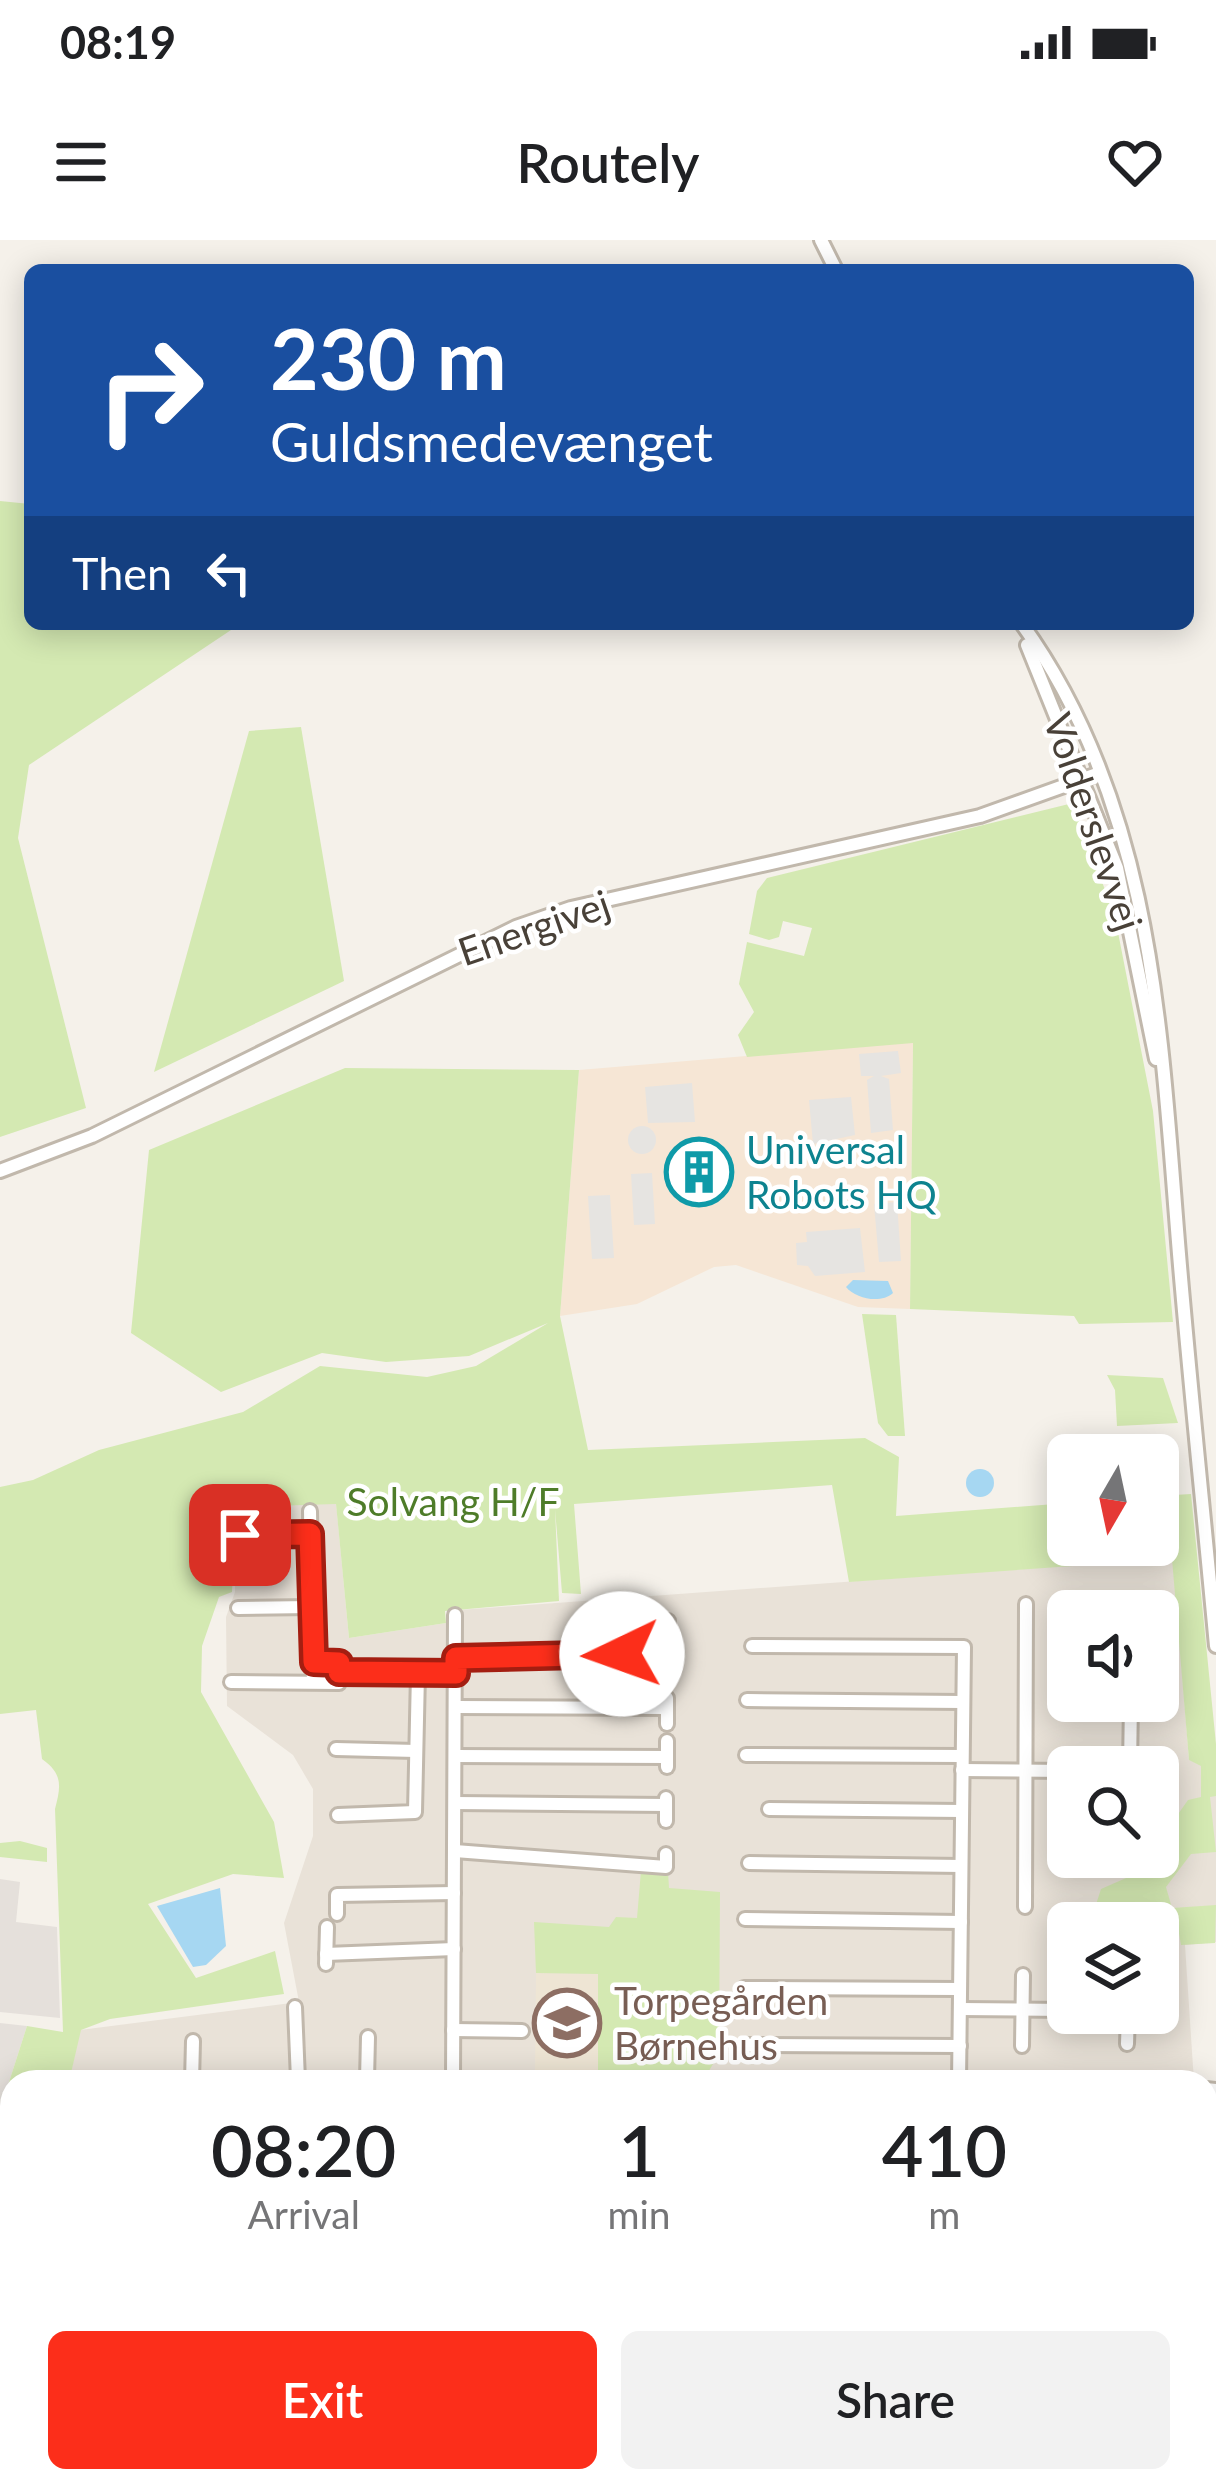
<!DOCTYPE html>
<meta charset="utf-8">
<style>
body{margin:0;font-family:Lato,sans-serif;background:#f2f2f2;color:#202124;height:100vh;display:flex;flex-direction:column;font-size:45px;white-space:nowrap}
*{box-sizing:border-box;margin:0}
p{font-size:39px;color:#757577}
.icon{flex:none;width:66px;height:66px;fill:none;stroke:currentColor;stroke-width:2;stroke-linecap:round;stroke-linejoin:round}
.map{position:relative;flex:1;overflow:hidden}
.side{position:absolute;left:0px;top:1830px;width:1218px;height:423px;display:flex;flex-direction:column;background:#fff;border-radius:36px 36px 0 0;box-shadow:0 6px 30px #0003}
.side>*{flex:none}
.hud{position:absolute;left:24px;top:24px;width:1170px;height:366px;border-radius:18px;box-shadow:0 6px 30px #0003;background:#1a4fa0;color:#fff;overflow:hidden}
.needle{width:78px;rotate:189deg}
.fabs{position:absolute;left:1047px;top:1194px;display:grid;gap:24px}
.fabs a{display:grid;place-items:center;width:132px;height:132px;border-radius:18px;background:#fff;box-shadow:0 6px 30px #0003;font-size:60px}
.pin{position:absolute;display:grid;place-items:center;width:102px;height:102px;color:#fff;margin:-51px;border-radius:24px;box-shadow:0 6px 18px #0006}
.me{position:absolute;width:132px;margin:-66px;rotate:267deg;stroke-linejoin:round;filter:drop-shadow(0 0 9px #0008)}
.turn{display:flex;align-items:center;gap:42px;height:252px;padding:0 48px;font-size:54px}
.turn .icon{width:156px;height:156px;stroke-width:2.5}
.turn b{display:block;font-size:84px;line-height:102px}
.then{display:flex;align-items:center;height:114px;padding:0 48px;background:#0003;gap:24px;font-size:45px}
.eta{display:flex;justify-content:space-evenly;align-items:center;height:204px;text-align:center}
.eta b{font-size:72px;font-weight:600;line-height:84px}
.cta{display:flex;gap:24px;margin-top:auto;padding:24px 48px}
.cta a{flex:1;height:138px;border-radius:18px;background:#fc2e1a;color:#fff;font-size:48px;font-weight:600;line-height:138px;text-align:center}
.cta a+a{background:#f2f2f2;color:#202124}
.status{display:flex;justify-content:space-between;align-items:center;height:84px;padding:0 60px;background:#fff;direction:ltr}
.status svg{height:33px;fill:currentColor}
header{display:flex;justify-content:space-between;align-items:center;height:156px;padding:0 48px;background:#fff;font-size:54px;font-weight:600}
.map>svg:first-child{display:block}
</style>
<div class="status"><b>08:19</b><svg viewBox="0 0 49 12"><path d="M0 12V9h3v3zM5 12V6h3v6zM10 12V3h3v9zM15 12V0h3v12zM26 1h20v11H26zM47 4h2v5h-2z"/></svg></div>
<header><svg class="icon" aria-label="menu" viewBox="0 0 24 24"><path d="M4 6h16M4 12h16M4 18h16"/></svg>Routely<svg class="icon" aria-label="heart" viewBox="0 0 24 24"><path d="M12 20l-8-8c-3-5 5-10 8-4 3-6 11-1 8 4z"/></svg></header>
<div class="map">
<svg width="1216" height="2252" viewBox="0 0 1216 2252">
<rect width="100%" height="100%" fill="#f5f1ea"/>
<g fill="#e9e2d8" fill-rule="evenodd">
<path d="M336 1263 349 1398 446 1383 459 1370 1173 1318 1189 1520 1216 1525V1702L1185 1705 1194 1842H69L80 1790 299 1762 284 1683 313 1596V1549L293 1515 227 1466 226 1377 235 1352V1267ZM1068 1371H1158V1461H1068ZM1068 1527H1158V1617H1068ZM1068 1683H1158V1773H1068Z"/>
<polygon points="0,2167 12,2170 12,2241 287,2241 322,2252 0,2252"/>
</g>
<polygon fill="#f6e6d5" points="913,802 910,1069 858,1067 736,1025 714,1027 637,1064 560,1076 579,830"/>
<g fill="#e5e0db">
<polygon points="0,1639 20,1642 16,1682 57,1687 60,1778 0,1772"/>
<polygon points="0,1783 27,1786 0,1870"/>
</g>
<polygon fill="#eee5d4" points="536,1733 598,1734 598,1833 535,1833"/>
<g fill="#d4e9b2">
<polygon points="0,261 30,264 30,384 240,384 29,525 18,598 86,868 0,897"/>
<polygon points="301,487 344,741 154,832 249,491"/>
<polygon points="1073,563 1115,677 1153,871 1173,1082 1079,1084 1074,1076 910,1069 913,803 747,817 738,795 754,772 739,744 747,702 804,716 812,688 783,681 779,697 769,700 749,694 757,651 767,638"/>
<path d="M345 828 579 830 560 1076 588 1210 865 1198 899 1217 896 1276 1068 1263V1305H1158V1256L1191 1254 1216 1504V1556L1210 1557 1216 1612 1191 1614 1166 1647 1172 1668 1216 1665 1215 1703 1181 1705 1178 1688H1158V1683H1090L1101 1649 1174 1617 1169 1587 1188 1560 1201 1557V1526L1189 1520 1172 1319 849 1342 832 1245 574 1264 581 1354 562 1353 555 1269 559 1361 445 1371 446 1383 349 1398 336 1264 236 1267 232 1352 219 1357 202 1406 201 1452 274 1582 284 1638 233 1634 148 1664 196 1738 275 1711 284 1754 110 1779 81 1790 69 1842H12V2023L0 2020V1870L27 1786 63 1792 55 1569C61 1546 63 1534 42 1519L36 1470 0 1474V1247L33 1240 99 1210 243 1172 320 1126 427 1137 476 1126 548 1083 469 1116 386 1122 322 1113 221 1152 131 1093 149 910Z"/>
<polygon points="862,1074 896,1075 905,1196 888,1196 878,1183"/>
<polygon points="1107,1135 1163,1138 1178,1183 1117,1186 1115,1150"/>
<polygon points="20,1601 47,1608 47,1622 0,1617 0,1603"/>
<polygon points="641,1631 668,1632 669,1648 720,1652 719,1814 707,1834 598,1833 598,1734 536,1733 534,1682 609,1687 616,1677 637,1678"/>
<polygon points="0,2076 12,2078 12,2170 0,2167"/>
<polygon points="125,2241 189,2241 187,2252 123,2252"/>
<polygon points="287,2241 645,2241 685,2252 322,2252"/>
<polygon points="885,2241 1181,2241 1191,2247 1191,2252 927,2252"/>
</g>
<g fill="#e6e4e1">
<polygon points="898,811 901,833 881,836 889,839 893,890 871,893 867,840 874,836 861,836 859,814"/>
<polygon points="692,843 695,882 648,883 645,847"/>
<polygon points="851,857 855,895 813,904 809,860"/>
<circle cx="642" cy="900" r="14"/>
<polygon points="652,933 655,984 634,985 631,934"/>
<polygon points="610,955 614,1018 592,1019 588,956"/>
<polygon points="897,962 901,1021 879,1022 874,964"/>
<polygon points="860,988 865,1032 815,1036 808,1026 797,1025 796,1003 807,1002 806,992"/>
</g>
<g fill="#a6d7f2">
<path d="M853 1040 888 1041 893 1053C881 1064 856 1059 846 1047Z"/>
<circle cx="980" cy="1243" r="14"/>
<polygon points="220,1648 226,1706 206,1725 193,1727 157,1666"/>
</g>
<g fill="none" stroke-linecap="round" stroke-linejoin="round">
<defs>
<g id="minor">
<polyline points="821,0 836,30"/>
<path d="M1022 384C1155 568 1161 798 1179 1014 1190 1145 1204 1276 1216 1406"/>
<polyline points="1027,405 1117,628 1156,819"/>
<polyline points="0,931 92,896 516,687 571,668 980,576 1100,533"/>
<polyline points="310,1271 313,1442"/>
<polyline points="240,1295 310,1294"/>
<polyline points="238,1368 312,1367"/>
<polyline points="1132,1371 1132,1363"/>
<polyline points="752,1406 964,1407 959,1842"/>
<polyline points="456,1418 667,1414"/>
<polyline points="339,1432 456,1433"/>
<polyline points="667,1439 668,1381"/>
<polyline points="231,1442 339,1443 339,1423 314,1422"/>
<polyline points="747,1460 963,1462"/>
<polyline points="456,1467 667,1468"/>
<polyline points="667,1484 667,1458"/>
<polyline points="336,1509 416,1511"/>
<polyline points="746,1515 962,1516"/>
<polyline points="455,1516 666,1517"/>
<polyline points="667,1527 667,1501"/>
<polyline points="1130,1527 1131,1461"/>
<polyline points="962,1530 1068,1531"/>
<polyline points="455,1563 666,1565"/>
<polyline points="769,1569 962,1571"/>
<polyline points="338,1575 415,1572 418,1433"/>
<polyline points="666,1581 666,1558"/>
<polyline points="455,1611 666,1627 666,1614"/>
<polyline points="1129,1620 1129,1617"/>
<polyline points="749,1623 961,1626"/>
<polyline points="1025,1667 1026,1364"/>
<polyline points="337,1674 337,1655 454,1653"/>
<polyline points="745,1679 961,1682"/>
<polyline points="326,1714 454,1709"/>
<polyline points="326,1724 327,1687"/>
<polyline points="744,1748 960,1749"/>
<polyline points="295,1767 298,1840"/>
<polyline points="960,1769 1068,1770"/>
<polyline points="453,1790 522,1791"/>
<polyline points="1127,1804 1128,1773"/>
<polyline points="744,1805 960,1806"/>
<polyline points="1022,1806 1023,1735"/>
<polyline points="367,1840 368,1797"/>
<polyline points="453,1841 455,1375"/>
<polyline points="192,1842 193,1801"/>
<polyline points="227,1842 745,1842"/>
<polyline points="1206,1849 1216,1850"/>
<polyline points="0,2226 12,2229"/>
<polyline points="59,2241 91,2249"/>
<polyline points="1210,2252 1216,2217"/>
</g>
<g id="highway">
<polyline points="0,2034 12,2037"/>
<polyline points="0,2049 12,2051"/>
<polyline points="702,2241 733,2252"/>
<polyline points="747,2241 783,2252"/>
<polyline points="794,2241 829,2252"/>
<polyline points="846,2241 887,2252"/>
</g>
</defs>
<use href="#minor" stroke="#c1b8ac" stroke-width="18"/>
<use href="#highway" stroke="#df9839" stroke-width="22"/>
<use href="#minor" stroke="#fff" stroke-width="12"/>
<use href="#highway" stroke="#ffc56b" stroke-width="16"/>
</g>
<g fill="none" stroke-linecap="round" stroke-linejoin="round">
<defs>
<polyline id="route" points="240,1295 310,1294 314,1422 339,1423 339,1432 456,1433 456,1418 622,1414"/>
</defs>
<use href="#route" stroke="#a41e11" stroke-width="30"/>
<use href="#route" stroke="#fc2e1a" stroke-width="21"/>
</g>
<defs>
<symbol id="building-ring" viewBox="-11 -11 22 22"><circle r="9.5" fill="#fff" stroke="#0f9aa8" stroke-width="1.5"/><path d="M-4-6H4V6H1V3H-1V6H-4ZM-2.5-4.3h1.7v1.8h-1.7ZM.8-4.3h1.7v1.8H.8ZM-2.5-1h1.7V.8h-1.7ZM.8-1h1.7V.8H.8Z" fill="#0f9aa8"/></symbol>
<symbol id="school-ring" viewBox="-11 -11 22 22"><circle r="9.5" fill="#fff" stroke="#8d6e63" stroke-width="1.5"/><path d="M0-5L7-2L0 1L-7-2ZM-4 1L0 2.5L4 1V4Q0 6-4 4Z" fill="#8d6e63"/></symbol>
</defs>
<g fill-rule="evenodd">
<use href="#building-ring" x="661" y="894" width="76" height="76"/>
<use href="#school-ring" x="529" y="1745" width="76" height="76"/>
</g>
<g text-anchor="middle" stroke-width="9" stroke-linejoin="round" paint-order="stroke">
<g font-size="39" fill="#494138" stroke="#fff">
<text transform="translate(1093 582) rotate(71)" y="14">Volderslevvej</text>
<text transform="translate(534 688) rotate(-19)" y="14">Energivej</text>
</g>
<g font-size="39" fill="#0d838f" stroke="#fff" text-anchor="start">
<text x="746" y="924">Universal<tspan x="746" dy="45">Robots HQ</tspan></text>
</g>
<g font-size="39" fill="#4e7c29" stroke="#fff">
<text x="453" y="1276">Solvang H/F</text>
</g>
<g font-size="39" fill="#785e54" stroke="#fff" text-anchor="start">
<text x="614" y="1775">Torpegården<tspan x="614" dy="45">Børnehus</tspan></text>
</g>
</g>
</svg>
<div class="fabs">
<a><svg class="needle" viewBox="-14 -14 28 28"><path d="M0-13l5 13h-10z" fill="#e53935"/><path d="M0 13l5-13h-10z" fill="#757577"/></svg></a>
<a><svg class="icon" aria-label="sound" viewBox="0 0 24 24"><path d="M4 9h4l5-4v14l-5-4H4zM17 9q2 3 0 6"/></svg></a>
<a><svg class="icon" aria-label="search" viewBox="0 0 24 24"><circle cx="10" cy="10" r="6"/><path d="M15 15l6 6"/></svg></a>
<a><svg class="icon" aria-label="layers" viewBox="0 0 24 24"><path d="M12 4l9 5-9 5-9-5zM3 14l9 5 9-5"/></svg></a>
</div>
<div class="pin" style="left:240px;top:1295px;background:#d93025"><svg class="icon" aria-label="arrive" viewBox="0 0 24 24"><path d="M6 21V4h12l-3 4 3 4H6"/></svg></div>
<svg class="me" style="left:622px;top:1414px" viewBox="-20 -20 40 40"><circle r="19" fill="#fff"/><path d="M0-13L10 11 0 6-10 11z" fill="#fc2e1a"/></svg>
<div class="hud">
<div class="turn"><svg class="icon" aria-label="right" viewBox="0 0 24 24"><path d="M7 20v-9h11M14 6l5 5-5 5"/></svg><div><b>230 m</b>Guldsmedevænget</div></div>
<div class="then">Then<svg class="icon" aria-label="left" viewBox="0 0 24 24"><path d="M17 20v-9H6M10 6l-5 5 5 5"/></svg></div>
</div>
<section class="side">
<div class="eta">
<div><b>08:20</b><p>Arrival</p></div>
<div><b>1</b><p>min</p></div>
<div><b>410</b><p>m</p></div>
</div>
<div class="cta"><a>Exit</a><a>Share</a></div>
</section>
</div>
